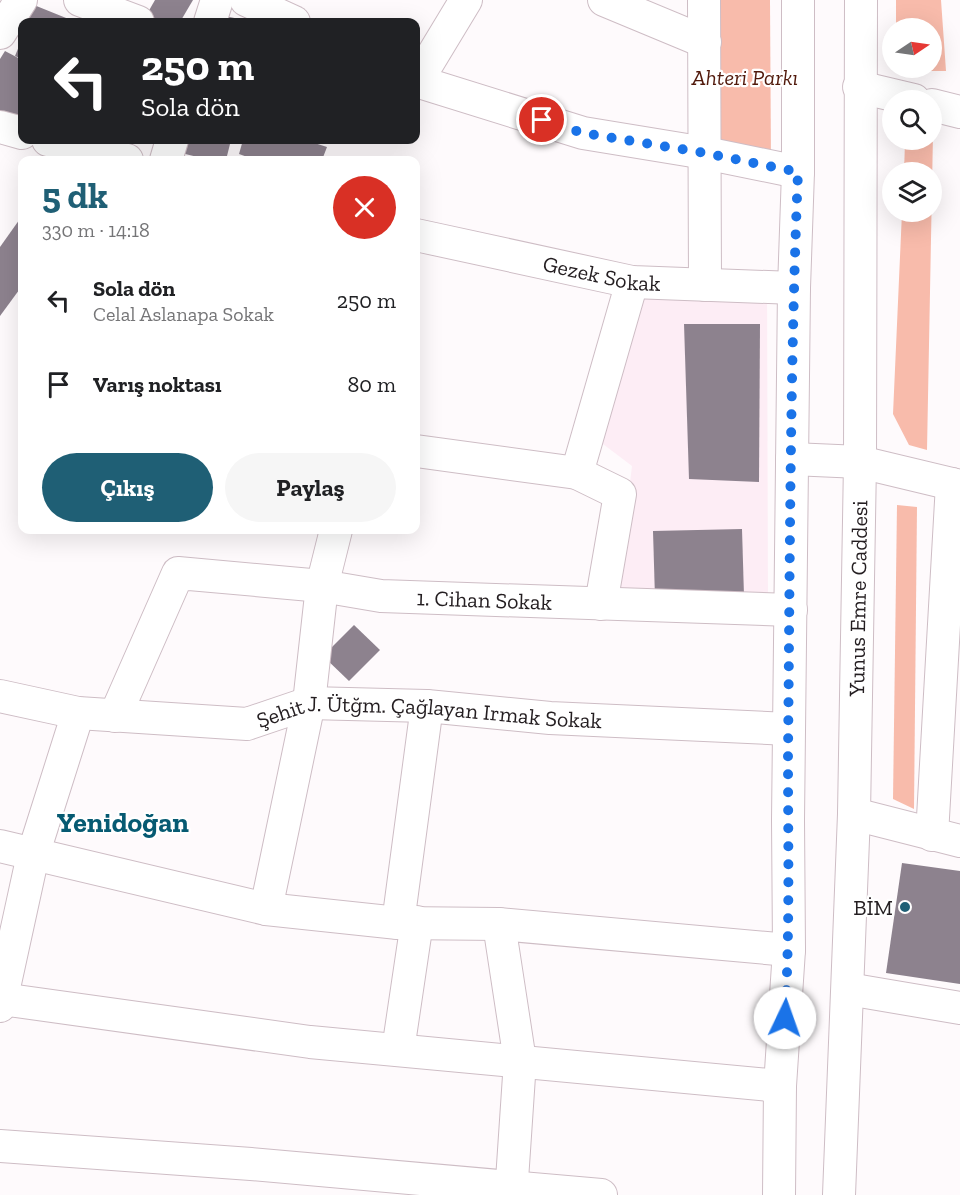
<!DOCTYPE html>
<html lang="tr">
<meta charset="utf-8">
<style>
body{margin:0;font-family:"Zilla Slab",serif;background:#f6f6f6;color:#202124;height:100vh;display:flex;flex-direction:column;font-size:22px;white-space:nowrap}
*{box-sizing:border-box;margin:0}
p{font-size:20px;color:#757577}
.icon{flex:none;width:33px;height:33px;fill:none;stroke:currentColor;stroke-width:2;stroke-linecap:round;stroke-linejoin:round}
.map{position:relative;flex:1;overflow:hidden}
.details{position:absolute;left:18px;top:156px;width:402px;height:378px;display:flex;flex-direction:column;background:#fff;border-radius:12px;box-shadow:0 6px 24px #0002}
.details>*{flex:none}
.top-card{position:absolute;left:18px;top:18px;width:402px;height:126px;border-radius:12px;box-shadow:0 6px 24px #0002;background:#202124;color:#fff;overflow:hidden}
.needle{width:39px;rotate:77deg}
.tools{position:absolute;left:882px;top:18px;display:grid;gap:12px}
.tools a{display:grid;place-items:center;width:60px;height:60px;border-radius:50%;background:#fff;box-shadow:0 6px 24px #0002;font-size:30px}
.pin{position:absolute;display:grid;place-items:center;width:51px;height:51px;color:#fff;margin:-26px;border:3px solid #fff;border-radius:50%;box-shadow:0 2px 6px #0007}
.me{position:absolute;width:66px;margin:-33px;rotate:3deg;stroke-linejoin:round;filter:drop-shadow(0 0 4px #0008)}
.turn{display:flex;align-items:center;gap:21px;height:126px;padding:0 24px;font-size:27px}
.turn .icon{width:78px;height:78px;stroke-width:2.5}
.turn b{display:block;font-size:42px;line-height:51px}
.round{display:grid;place-items:center;flex:none;width:63px;height:63px;border-radius:32px;background:#f6f6f6}
.headline{display:flex;align-items:center;justify-content:space-between;height:102px;padding:0 24px}
h1{font-size:36px;font-weight:700;line-height:45px;color:#1f5f75}
.button{display:flex;gap:12px;margin-top:auto;padding:12px 24px}
.button a{flex:1;height:69px;border-radius:36px;background:#1f5f75;color:#fff;font-size:24px;font-weight:700;line-height:69px;text-align:center}
.button a+a{background:#f6f6f6;color:#202124}
ul{padding:0;list-style:none}
li{display:flex;align-items:center;gap:18px;height:84px;padding:0 24px}
li div{flex:1}
li b{display:block;font-size:22px}
li em{font-style:normal}
.map>svg:first-child{display:block}
</style>
<div class="map">
<svg width="960" height="1195" viewBox="0 0 960 1195">
<rect width="100%" height="100%" fill="#fefafc"/>
<polygon fill="#fdedf5" points="640,276 767,281 768,599 616,596 632,466 595,438"/>
<g fill="#f8bbab">
<polygon points="718,0 770,0 771,165 721,153"/>
<polygon points="896,0 941,0 946,71 895,71 895,68 932,68 932,28 896,28"/>
<polygon points="932,134 933,134 927,450 909,445 893,414 902,212 932,212 932,172 904,172 905,142 907,140 932,140"/>
<polygon points="897,505 917,507 914,809 893,799"/>
</g>
<g fill="#8d828e">
<polygon points="155,0 193,0 180,22 161,22 147,14"/>
<polygon points="29,3 76,22 22,22 22,32 17,30"/>
<polygon points="214,14 250,21 250,22 212,22"/>
<polygon points="22,39 22,59 15,56"/>
<polygon points="5,51 22,60 22,115 18,122 0,112 0,59"/>
<polygon points="180,140 231,140 226,160 210,160 177,152"/>
<polygon points="243,140 305,140 327,147 322,160 252,160 253,159 239,154"/>
<polygon points="22,216 22,286 0,316 0,247"/>
<polygon points="684,324 760,324 759,482 689,479"/>
<polygon points="742,529 744,596 655,598 653,531"/>
<polygon points="354,625 380,650 349,681 323,656"/>
<polygon points="902,863 960,871 960,984 886,973"/>
</g>
<g fill="none" stroke-linecap="round" stroke-linejoin="round">
<defs>
<g id="minor">
<polyline points="80,0 138,22"/>
<polyline points="246,0 294,22"/>
<polyline points="604,0 705,42"/>
<polyline points="704,0 705,285"/>
<polyline points="210,22 217,0"/>
<polyline points="0,33 21,0"/>
<polyline points="416,81 583,133 705,153 798,172"/>
<polyline points="417,81 466,0"/>
<polyline points="859,87 914,100"/>
<polyline points="932,105 960,112"/>
<polyline points="0,127 22,133"/>
<polyline points="48,140 127,160"/>
<polyline points="166,160 172,140"/>
<path id="s1" d="M416 235 632 282 794 288"/>
<polyline points="416,451 577,473"/>
<polyline points="792,459 860,462 960,486"/>
<polyline points="601,604 620,494 577,473 632,282"/>
<path id="s2" d="M0 696 78 713 247 724 309 703 427 706 550 718 789 729"/>
<path id="s3" d="M115 716 178 573 322 586 381 596 791 610"/>
<polyline points="854,814 960,841"/>
<polyline points="932,835 952,484"/>
<polyline points="0,846 266,909 398,923 499,924 789,950"/>
<polyline points="266,909 309,703 322,586 336,530"/>
<polyline points="398,923 427,706"/>
<polyline points="499,924 520,1061 511,1195"/>
<polyline points="848,989 960,1008"/>
<polyline points="2,999 310,1042 780,1086"/>
<polyline points="0,1006 33,855 78,713"/>
<polyline points="398,1050 417,922"/>
<polyline points="0,1146 251,1164 601,1195"/>
<polyline points="779,1195 780,1086 789,950 788,820 794,288 798,172 798,0"/>
<path id="s4" d="M839 1195 854 814 860 462 861 0"/>
</g>
</defs>
<use href="#minor" stroke="#cebdc5" stroke-width="34"/>
<use href="#minor" stroke="#fff" stroke-width="32"/>
</g>
<g fill="none" stroke-linecap="round" stroke-linejoin="round">
<path stroke="#1a73e8" stroke-width="10" stroke-dasharray="0 18" d="M542 120 583 133 705 153 798 172C790 366 790 560 788 754 788 842 790 930 785 1018"/>
</g>
<circle fill="#1f5f75" stroke="#fff" stroke-width="2" cx="905" cy="907" r="6"/>
<g text-anchor="middle" stroke-width="4.5" stroke-linejoin="round" paint-order="stroke">
<g font-size="22" font-style="italic" fill="#51190b" stroke="#fff">
<text x="745" y="85">Ahteri Parkı</text>
</g>
<g font-size="22" fill="#241e21" stroke="#fff">
<text dy="8" stroke="none"><textPath href="#s1" startOffset="190">Gezek Sokak</textPath></text>
<text dy="8" stroke="none"><textPath href="#s4" startOffset="597">Yunus Emre Caddesi</textPath></text>
<text dy="8" stroke="none"><textPath href="#s3" startOffset="464">1. Cihan Sokak</textPath></text>
<text dy="8" stroke="none"><textPath href="#s2" startOffset="434">Şehit J. Ütğm. Çağlayan Irmak Sokak</textPath></text>
</g>
<g font-size="22" fill="#241e21" stroke="#fff" text-anchor="end">
<text x="893" y="915">BİM</text>
</g>
<g font-size="28" font-weight="bold" fill="#065a72" stroke="#fff">
<text x="123" y="832">Yenidoğan</text>
</g>
</g>
</svg>
<div class="tools">
<a><svg class="needle" viewBox="-14 -14 28 28"><path d="M0-13l5 13h-10z" fill="#e53935"/><path d="M0 13l5-13h-10z" fill="#757577"/></svg></a>
<a><svg class="icon" aria-label="search" viewBox="0 0 24 24"><circle cx="10" cy="10" r="6"/><path d="M15 15l6 6"/></svg></a>
<a><svg class="icon" aria-label="layers" viewBox="0 0 24 24"><path d="M12 4l9 5-9 5-9-5zM3 14l9 5 9-5"/></svg></a>
</div>
<div class="pin" style="left:542px;top:120px;background:#d93025"><svg class="icon" aria-label="arrive" viewBox="0 0 24 24"><path d="M6 21V4h12l-3 4 3 4H6"/></svg></div>
<svg class="me" style="left:785px;top:1018px" viewBox="-20 -20 40 40"><circle r="19" fill="#fff"/><path d="M0-13L10 11 0 6-10 11z" fill="#1a73e8"/></svg>
<div class="top-card">
<div class="turn"><svg class="icon" aria-label="left" viewBox="0 0 24 24"><path d="M17 20v-9H6M10 6l-5 5 5 5"/></svg><div><b>250 m</b>Sola dön</div></div>
</div>
<section class="details">
<div class="headline"><div><h1>5 dk</h1><p>330 m · 14:18</p></div><a class="round" style="background:#d93025;color:#fff"><svg class="icon" aria-label="close" viewBox="0 0 24 24"><path d="M6 6l12 12M18 6L6 18"/></svg></a></div>
<ul>
<li><svg class="icon" aria-label="left" viewBox="0 0 24 24"><path d="M17 20v-9H6M10 6l-5 5 5 5"/></svg><div><b>Sola dön</b><p>Celal Aslanapa Sokak</p></div><em>250 m</em></li>
<li><svg class="icon" aria-label="arrive" viewBox="0 0 24 24"><path d="M6 21V4h12l-3 4 3 4H6"/></svg><div><b>Varış noktası</b></div><em>80 m</em></li>
</ul>
<div class="button"><a>Çıkış</a><a>Paylaş</a></div>
</section>
</div>
